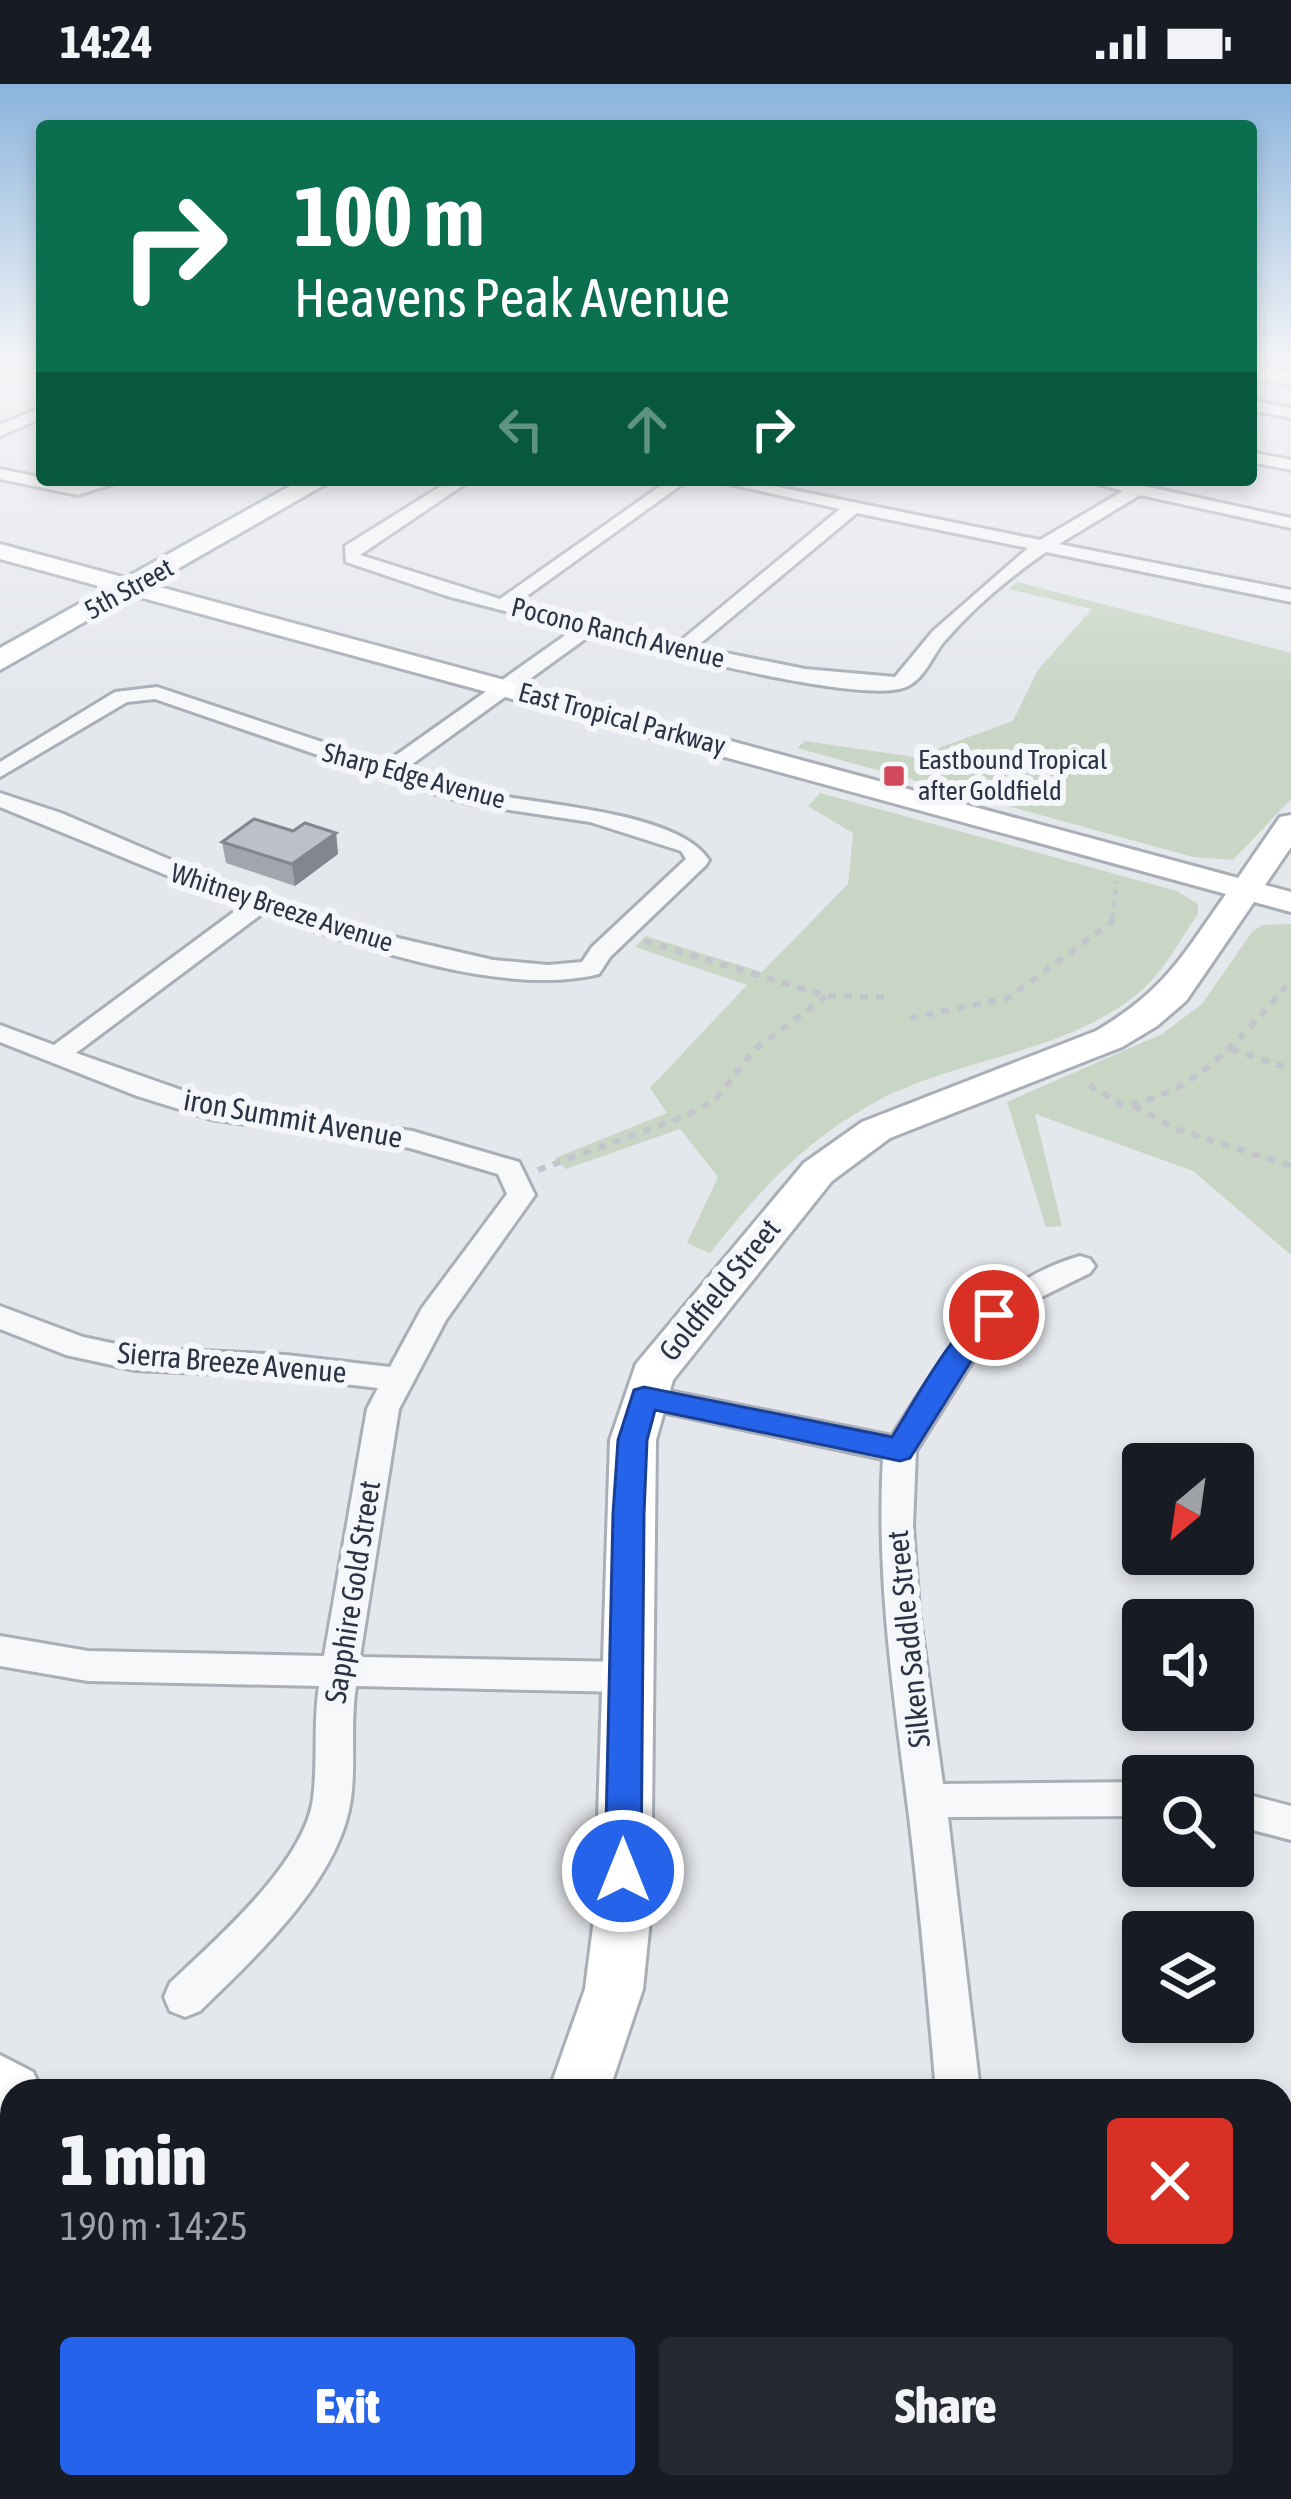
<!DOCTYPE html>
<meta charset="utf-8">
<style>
body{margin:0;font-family:"Asap Condensed",sans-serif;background:#242831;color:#f1f3f6;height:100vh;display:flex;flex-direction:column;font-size:45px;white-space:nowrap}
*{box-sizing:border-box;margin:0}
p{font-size:39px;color:#9ea1a6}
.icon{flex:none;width:66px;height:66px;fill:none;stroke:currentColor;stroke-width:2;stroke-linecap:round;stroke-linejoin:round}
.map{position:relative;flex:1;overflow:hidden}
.details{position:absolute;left:0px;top:1995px;width:1293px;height:420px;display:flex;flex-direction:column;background:#171b24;border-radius:36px 36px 0 0;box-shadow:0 6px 18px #0003}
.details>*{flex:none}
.banner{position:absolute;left:36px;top:36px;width:1221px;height:366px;border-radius:12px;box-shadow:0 6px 18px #0003;background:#0b6e4f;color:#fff;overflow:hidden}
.needle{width:78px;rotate:209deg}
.fabs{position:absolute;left:1122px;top:1359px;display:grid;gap:24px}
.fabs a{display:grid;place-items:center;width:132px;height:132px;border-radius:12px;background:#171b24;box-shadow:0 6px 18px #0003;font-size:60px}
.pin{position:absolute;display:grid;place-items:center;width:102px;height:102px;color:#fff;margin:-51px;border:6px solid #fff;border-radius:50%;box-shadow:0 3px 12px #0007}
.me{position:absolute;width:132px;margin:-66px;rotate:0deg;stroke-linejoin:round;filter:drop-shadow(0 0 9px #0008)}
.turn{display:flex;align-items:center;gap:42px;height:252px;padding:0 60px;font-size:54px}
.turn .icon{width:156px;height:156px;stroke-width:2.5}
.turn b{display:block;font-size:84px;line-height:102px}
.lanes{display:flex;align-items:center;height:114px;padding:0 60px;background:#0003;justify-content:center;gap:60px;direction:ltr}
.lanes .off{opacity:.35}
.round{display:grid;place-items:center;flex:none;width:126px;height:126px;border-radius:12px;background:#242831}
.overview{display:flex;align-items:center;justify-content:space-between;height:204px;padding:0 60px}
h1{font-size:72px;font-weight:800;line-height:90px}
.cta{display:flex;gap:24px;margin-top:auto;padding:24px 60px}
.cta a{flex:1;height:138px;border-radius:12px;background:#2563eb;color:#fff;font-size:48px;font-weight:800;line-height:138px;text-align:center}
.cta a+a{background:#242831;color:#f1f3f6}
.status{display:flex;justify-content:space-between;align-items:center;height:84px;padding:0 60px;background:#171b24;direction:ltr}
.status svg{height:33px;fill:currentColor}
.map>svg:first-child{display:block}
</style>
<div class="status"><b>14:24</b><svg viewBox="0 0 49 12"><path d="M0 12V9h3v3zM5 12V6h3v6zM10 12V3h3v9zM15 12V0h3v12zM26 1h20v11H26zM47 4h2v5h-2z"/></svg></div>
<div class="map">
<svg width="1291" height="2415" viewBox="0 0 1291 2415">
<rect width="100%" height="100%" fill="#e4e7ec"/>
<polygon fill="#d2d6de" points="0,2092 12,2100 12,2403 274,2403 267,2415 0,2415"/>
<g fill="#c9d6c5">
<polygon points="1017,498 1291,569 1291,715 1233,776 1193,773 797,664 805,657 914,673 1013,637 1038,586 1092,525 1009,505"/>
<path d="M820 709 1177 807 1198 820V830C1182 852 1168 880 1150 898 1079 970 956 972 872 1020 801 1060 760 1106 710 1169L687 1159 718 1093 680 1045 566 1085 555 1074 667 1029 650 1004 747 901 635 863 646 852 762 888 848 800 853 749 808 722Z"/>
<polygon points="1291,840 1291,1171 1193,1087 1035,1030 1062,1142 1046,1143 1007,1018 1162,950 1202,920 1252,848 1262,841"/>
</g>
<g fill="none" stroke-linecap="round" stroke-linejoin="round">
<defs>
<polygon id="lane" points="0,2211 12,2217 12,2243 0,2237"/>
<g id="street">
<polygon points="1251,316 1291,324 1291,334 1251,326"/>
<polygon points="42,323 42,334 0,352 0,341"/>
<polygon points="1251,368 1291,376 1291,386 1251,378"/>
<polygon points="0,385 78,401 125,396 78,411 0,395"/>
<path d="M451 396H471L360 471 500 515 669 396H688L517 519 678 559 840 425 712 396H744L1040 456 1123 407 1085 396H1116L1291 434V444L1140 411 1059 460 1291 506V518L1046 468C1010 493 972 525 943 559 932 573 925 593 908 602 867 624 646 563 592 550L404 686C427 694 451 701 475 707 533 721 677 726 709 776L706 781 610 873 599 890C502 914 356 861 263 829L76 969 224 1021 412 1047 519 1078 535 1111 446 1236 399 1325 360 1573 626 1578 639 1582 644 1593 639 1604 626 1608 356 1602C350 1640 356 1678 351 1715 340 1796 255 1873 200 1927L185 1933 170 1927 164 1913 170 1899C216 1855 304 1780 313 1715 318 1677 313 1640 319 1602L88 1597 0 1582V1552L88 1567 324 1572 367 1325 378 1304 286 1293 135 1286 66 1271 0 1245V1222L83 1253 135 1264 286 1271 390 1283 422 1224 507 1110 498 1090 410 1064 211 1035 137 1012 0 958V941L54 961 242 822 0 723V709L61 729 241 806 372 848 493 876 548 881 582 878 592 863 686 775 681 767 590 738 476 721 411 703 155 615 127 618 0 693V678L115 608 157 603 385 679 574 545 447 512 346 478 345 462ZM857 429 1028 464 933 547 895 593 805 585 696 563Z"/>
<path d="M1080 1172 1090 1175 1095 1182 1090 1189 1027 1220 1005 1238 979 1267 916 1367 913 1443 919 1527 943 1700 1143 1698V1732L948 1733 980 2007H936C928 1915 920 1823 909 1732 894 1613 876 1495 883 1375L644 1324 633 1321 628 1313 633 1305 644 1302 892 1352C942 1274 985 1199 1080 1172Z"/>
<polygon points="1233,1707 1291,1722 1291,1756 1233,1741"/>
<polygon points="1281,2250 1291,2254 1291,2303 1281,2299"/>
</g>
<g id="secondary">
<polygon points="1251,282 1291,289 1291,301 1251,294"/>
<path d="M0 460 1238 794 1280 733 1291 731V763L1265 801 1291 808V828L1254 818 1186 917 1157 942 1122 963 890 1054 832 1097 673 1296 656 1356 651 1827 643 1905 609 2007H549L585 1905 595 1827 610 1356 636 1280 804 1079 862 1038 1096 947C1165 906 1181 874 1226 810L0 475Z"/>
<polygon points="0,1971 33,1988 42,2007 12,2007 12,2039 0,2034"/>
<polygon points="326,2403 398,2403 393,2415 321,2415"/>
<polygon points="563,2403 646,2403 651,2415 568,2415"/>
</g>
<polygon id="primary" points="301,396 333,396 0,586 0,564"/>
</defs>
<use href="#lane" stroke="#a9aeb7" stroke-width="6"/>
<use href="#street" stroke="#a9aeb7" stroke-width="6"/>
<use href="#secondary" stroke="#a9aeb7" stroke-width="6"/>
<use href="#primary" stroke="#a3abb8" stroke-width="6"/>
<polyline stroke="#c2c5cb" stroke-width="4.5" stroke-dasharray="6 6" stroke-linecap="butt" points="1112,835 1117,797"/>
<g stroke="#c2c5cb" stroke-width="6" stroke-dasharray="8 8" stroke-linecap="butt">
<polyline points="644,857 827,912 884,913"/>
<polyline points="910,934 1008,914 1112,838 1111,832"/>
<polyline points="1231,965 1291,985"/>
<path d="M1089 1001 1124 1022C1199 1009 1243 951 1291 897"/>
<polyline points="1134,1022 1176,1045 1291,1082"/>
<polyline points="538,1086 688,1031 715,1016 756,964 827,912"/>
</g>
<use href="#lane" fill="#f7f8fa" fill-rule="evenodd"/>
<use href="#street" fill="#f7f8fa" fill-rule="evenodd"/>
<use href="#secondary" fill="#fff" fill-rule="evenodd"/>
<use href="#primary" fill="#fff" fill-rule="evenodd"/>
</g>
<polygon fill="#a1a5ae" points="293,747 336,749 338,770 295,802 226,779 222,758"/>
<polygon fill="#83868d" points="336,749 338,770 295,802 292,780"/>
<polygon fill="#bbc0ca" stroke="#83868d" stroke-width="3" points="254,735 293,747 305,739 336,749 292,780 222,758"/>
<linearGradient id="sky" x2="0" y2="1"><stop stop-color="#8bb4dd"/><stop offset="0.45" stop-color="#f3f4f6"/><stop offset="1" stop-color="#f3f4f6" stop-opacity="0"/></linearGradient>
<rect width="1291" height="613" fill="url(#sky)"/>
<path fill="#2563eb" stroke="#184099" stroke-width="3" d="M994 1221 1008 1231 978 1266 910 1374 900 1377 655 1326 647 1356 644 1430 641 1787 636 1799 623 1804 611 1799 605 1787 613 1430 618 1356 634 1306 644 1303 892 1353C913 1321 959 1231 994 1221Z"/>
<rect fill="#d1495b" stroke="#f4f6f9" stroke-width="4.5" x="882" y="680" width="24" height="24" rx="6"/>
<g text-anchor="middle" stroke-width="12" stroke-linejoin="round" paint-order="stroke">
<g font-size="27" fill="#2b3445" stroke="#f4f6f9">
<text transform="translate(129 505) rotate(-29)" y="9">5th Street</text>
<text transform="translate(618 549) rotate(14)" y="9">Pocono Ranch Avenue</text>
<text transform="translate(622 635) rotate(15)" y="9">East Tropical Parkway</text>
<text transform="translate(414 692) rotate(15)" y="9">Sharp Edge Avenue</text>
<text transform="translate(282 824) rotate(18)" y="9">Whitney Breeze Avenue</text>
</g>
<g font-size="27" fill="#2b3445" stroke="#f4f6f9" text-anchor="start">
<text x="918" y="685">Eastbound Tropical<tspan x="918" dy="31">after Goldfield</tspan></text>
</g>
<g font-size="30" fill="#2b3445" stroke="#f4f6f9">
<text transform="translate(293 1035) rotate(10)" y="10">iron Summit Avenue</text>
<text transform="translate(720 1206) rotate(-51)" y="10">Goldfield Street</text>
<text transform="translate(232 1279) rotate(5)" y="10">Sierra Breeze Avenue</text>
<text transform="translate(353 1508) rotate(-81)" y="10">Sapphire Gold Street</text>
<text transform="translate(909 1555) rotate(-96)" y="10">Silken Saddle Street</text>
</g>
</g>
</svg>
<div class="fabs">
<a><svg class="needle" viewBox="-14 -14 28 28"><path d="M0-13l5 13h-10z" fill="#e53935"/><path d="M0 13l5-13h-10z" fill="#9ea1a6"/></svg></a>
<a><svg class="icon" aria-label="sound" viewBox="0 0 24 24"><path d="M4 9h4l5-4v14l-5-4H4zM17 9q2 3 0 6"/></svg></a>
<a><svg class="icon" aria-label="search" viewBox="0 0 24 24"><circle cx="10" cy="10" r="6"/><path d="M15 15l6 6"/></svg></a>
<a><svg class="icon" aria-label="layers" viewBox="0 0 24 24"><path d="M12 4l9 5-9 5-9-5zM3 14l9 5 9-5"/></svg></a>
</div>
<div class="pin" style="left:994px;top:1231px;background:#d93025"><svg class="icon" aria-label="arrive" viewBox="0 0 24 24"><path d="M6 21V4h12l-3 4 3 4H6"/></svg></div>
<svg class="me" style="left:623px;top:1787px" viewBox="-20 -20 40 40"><circle r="17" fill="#2563eb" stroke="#fff" stroke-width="3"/><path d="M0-11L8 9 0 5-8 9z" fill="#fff"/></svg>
<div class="banner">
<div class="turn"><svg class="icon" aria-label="right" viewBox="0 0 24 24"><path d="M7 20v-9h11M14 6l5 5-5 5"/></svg><div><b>100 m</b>Heavens Peak Avenue</div></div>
<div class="lanes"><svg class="icon off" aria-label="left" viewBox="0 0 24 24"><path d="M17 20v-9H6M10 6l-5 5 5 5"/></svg><svg class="icon off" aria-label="ahead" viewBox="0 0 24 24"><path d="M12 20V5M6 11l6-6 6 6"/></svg><svg class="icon" aria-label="right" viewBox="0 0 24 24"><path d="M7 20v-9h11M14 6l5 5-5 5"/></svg></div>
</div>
<section class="details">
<div class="overview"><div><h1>1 min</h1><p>190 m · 14:25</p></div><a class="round" style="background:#d93025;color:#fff"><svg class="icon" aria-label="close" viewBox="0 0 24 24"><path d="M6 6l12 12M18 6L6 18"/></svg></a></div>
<div class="cta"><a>Exit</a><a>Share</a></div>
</section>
</div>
